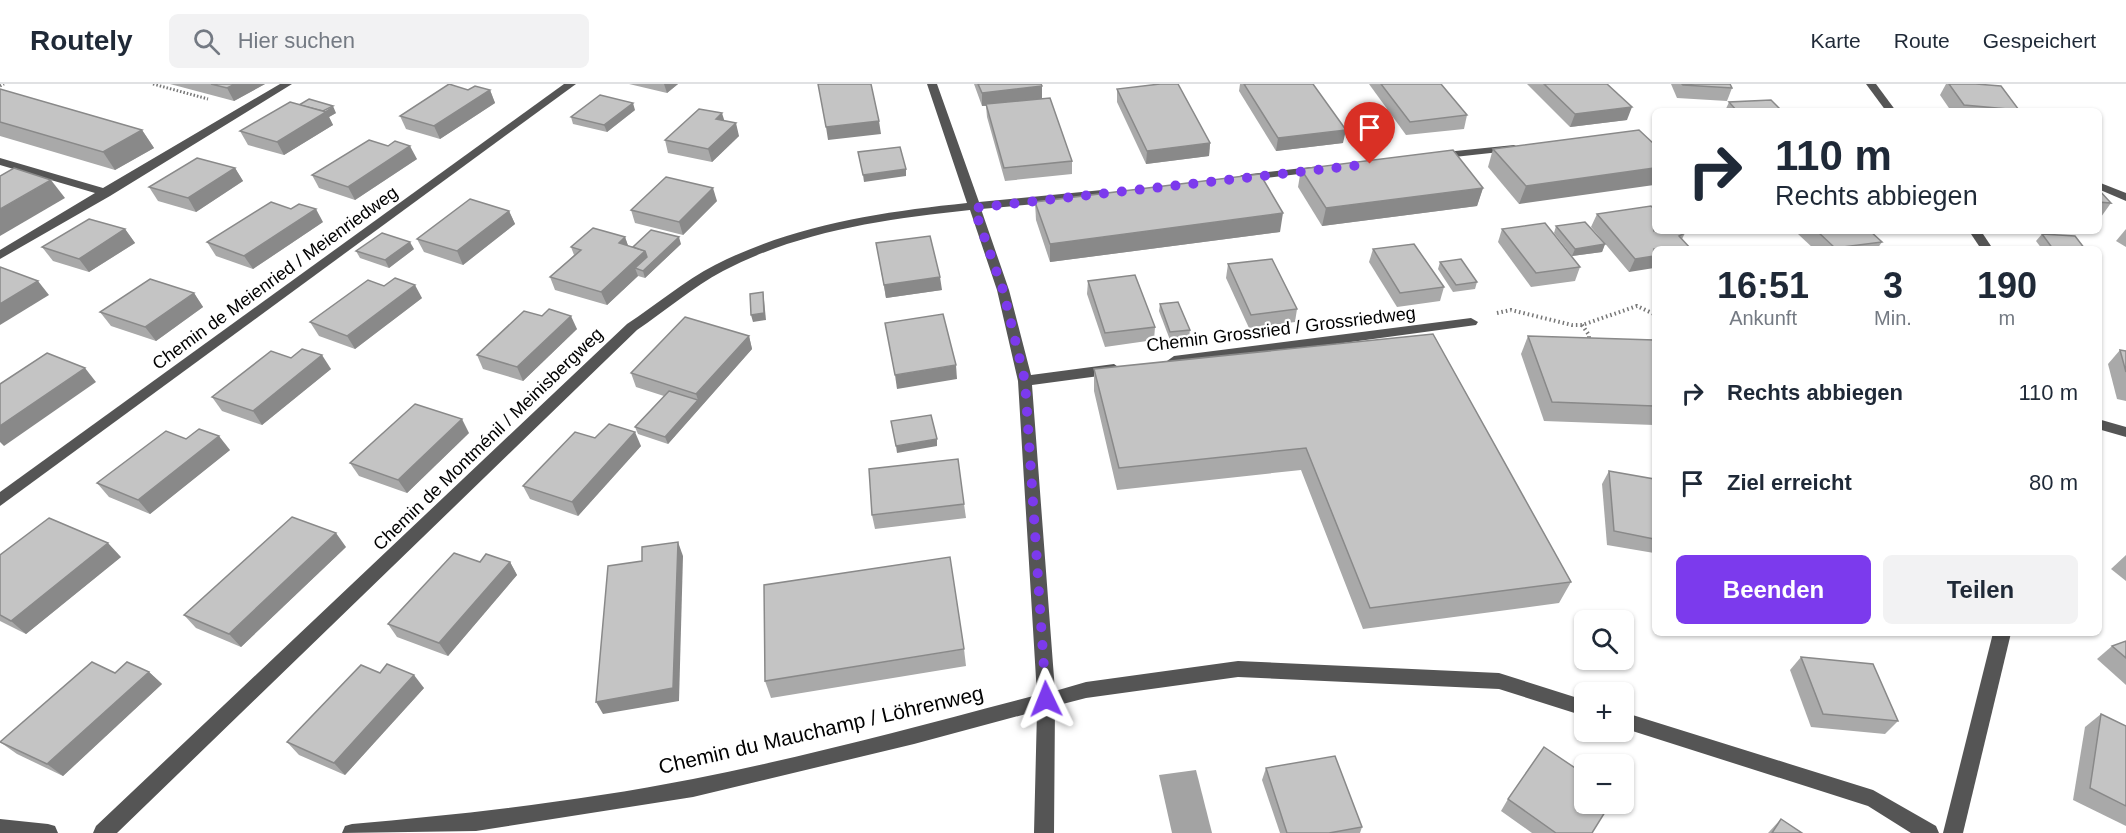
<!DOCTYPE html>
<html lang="de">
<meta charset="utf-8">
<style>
body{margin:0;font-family:Helvetica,sans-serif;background:#f2f2f3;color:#1f2937;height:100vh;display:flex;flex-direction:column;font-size:22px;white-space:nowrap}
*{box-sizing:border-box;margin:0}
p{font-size:20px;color:#747a83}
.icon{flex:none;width:33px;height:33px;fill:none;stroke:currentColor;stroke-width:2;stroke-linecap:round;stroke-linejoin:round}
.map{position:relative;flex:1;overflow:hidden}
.sheet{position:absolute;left:1652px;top:162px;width:450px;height:390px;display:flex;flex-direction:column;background:#fff;border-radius:9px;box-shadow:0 2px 4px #0004}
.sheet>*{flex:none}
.hud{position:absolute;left:1652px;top:24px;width:450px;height:126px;border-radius:9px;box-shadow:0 2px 4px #0004;background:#fff;color:#1f2937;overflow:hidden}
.tools{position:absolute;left:1574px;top:526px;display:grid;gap:12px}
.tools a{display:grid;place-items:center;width:60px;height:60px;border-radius:9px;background:#fff;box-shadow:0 2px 4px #0004;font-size:30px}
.pin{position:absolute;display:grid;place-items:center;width:51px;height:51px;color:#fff;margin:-62px -26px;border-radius:50% 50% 50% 0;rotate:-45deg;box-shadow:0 0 6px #0007}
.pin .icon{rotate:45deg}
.me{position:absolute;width:66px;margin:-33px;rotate:358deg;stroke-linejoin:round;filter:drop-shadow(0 0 4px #0008)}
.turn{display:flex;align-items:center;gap:21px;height:126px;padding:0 24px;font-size:27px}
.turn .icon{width:78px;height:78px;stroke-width:2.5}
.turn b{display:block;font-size:42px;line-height:51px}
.eta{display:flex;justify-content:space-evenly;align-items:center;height:102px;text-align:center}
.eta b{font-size:36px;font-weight:600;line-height:42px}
.button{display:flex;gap:12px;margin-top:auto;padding:12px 24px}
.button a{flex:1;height:69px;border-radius:9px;background:#7c3aed;color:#fff;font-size:24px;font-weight:600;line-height:69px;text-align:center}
.button a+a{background:#f2f2f3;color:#1f2937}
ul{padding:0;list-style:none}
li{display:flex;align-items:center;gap:18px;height:90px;padding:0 24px}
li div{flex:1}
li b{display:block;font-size:22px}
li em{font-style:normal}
header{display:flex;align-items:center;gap:36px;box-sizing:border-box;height:84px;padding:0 30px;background:#fff;border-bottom:2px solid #e0e1e3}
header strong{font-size:28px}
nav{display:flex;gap:33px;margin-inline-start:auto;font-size:21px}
.search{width:420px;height:54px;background:#f2f2f3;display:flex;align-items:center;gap:15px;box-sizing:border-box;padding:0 21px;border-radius:9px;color:#747a83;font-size:22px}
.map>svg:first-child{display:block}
</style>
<header>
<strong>Routely</strong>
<div class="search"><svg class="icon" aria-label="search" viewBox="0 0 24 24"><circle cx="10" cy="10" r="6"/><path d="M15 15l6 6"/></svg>Hier suchen</div>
<nav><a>Karte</a><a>Route</a><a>Gespeichert</a></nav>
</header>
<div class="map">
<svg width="2126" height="749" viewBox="0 0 2126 749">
<rect width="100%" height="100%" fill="#fff"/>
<polygon fill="#a3a3a3" points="1196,686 1212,749 1172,749 1159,691"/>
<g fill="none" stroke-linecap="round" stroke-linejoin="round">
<g stroke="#777" stroke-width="3" stroke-dasharray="1.5 2" stroke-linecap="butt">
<polyline points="153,0 208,15"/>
<polyline points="0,2 4,0"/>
</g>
<g stroke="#777" stroke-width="4" stroke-dasharray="1.5 3" stroke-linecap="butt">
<polyline points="1497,229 1511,226 1572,241 1582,241 1637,222 1654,230"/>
<polyline points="1582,241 1589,251 1589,259"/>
</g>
<g fill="#555" fill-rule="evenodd">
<polygon points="280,0 292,0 110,112 0,175 0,166 95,109 0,81 0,74 103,104"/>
<polygon points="564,0 576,0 0,422 0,408"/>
<path d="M927 0H937L979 118 1102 106 1108 110 1102 114 981 125 1009 206 1031 291 1114 280 1121 285 1114 290 1032 301 1055 607 1086 598 1238 577 1499 589 1584 616V632L1499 605 1238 593 1086 614 1055 622 1054 749H1034L1037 627 914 660 693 713 476 747 342 749 345 742 352 740C466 730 581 717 693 695 809 672 923 641 1037 611L1018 297 997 206 970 126C886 135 799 147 723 187 693 203 665 227 637 246L117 749H93L96 742 627 240C656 221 684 197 715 181 793 141 881 128 967 119Z"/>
<polygon points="1866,0 1876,0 1896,27 1886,27"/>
<polygon points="1514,61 1520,64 1518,66 1436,75 1430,72 1436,69"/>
<polygon points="1320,82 1326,85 1324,87 1242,97 1236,94 1242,91"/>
<polygon points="2098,98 2126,109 2126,117 2098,105"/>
<polygon points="1969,147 1981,147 1993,165 1981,165"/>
<polygon points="1471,234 1478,238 1476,241 1174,282 1167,277 1174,272"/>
<polygon points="2098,335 2126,343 2126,353 2098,345"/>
<polygon points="1993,549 2011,549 1963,749 1943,749"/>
<polygon points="1623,628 1873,706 1936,742 1939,749 1911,749 1868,722 1623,644"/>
<polygon points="0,735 48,740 55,742 58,749 0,749"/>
</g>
</g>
<g fill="#a9a9a9">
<polygon points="170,0 265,0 234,17"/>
<polygon points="629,0 678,0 667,9"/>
<polygon points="974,0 1041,0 1042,2 1042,15 1072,77 1072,90 1005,97 987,33 986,22 982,22"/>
<polygon points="1240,0 1313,0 1343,59 1276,67 1239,7"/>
<polygon points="1369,0 1441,0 1467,31 1464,45 1406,51"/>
<polygon points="1527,0 1607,0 1627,36 1570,43"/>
<polygon points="1671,0 1730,0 1732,4 1727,17 1677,14"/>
<polygon points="1946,0 1976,0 2019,26 2018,27 1951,27 1940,11"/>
<polygon points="0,5 142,46 154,64 115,86 0,52"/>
<polygon points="1117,5 1210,59 1209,72 1146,80 1117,18"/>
<polygon points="468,6 490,6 495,19 440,55 406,45 400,32"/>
<polygon points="1729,18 1782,27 1725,27"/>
<polygon points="299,21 336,29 329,33 333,41 284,71 248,61 240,47"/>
<polygon points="635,26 607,48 573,40 571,33"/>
<polygon points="724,37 739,52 712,78 668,69 665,56"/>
<polygon points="1654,60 1519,120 1488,83 1493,65"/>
<polygon points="388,62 417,75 355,116 319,104 312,91"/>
<polygon points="235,84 243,97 196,128 158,117 149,103"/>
<polygon points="1301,85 1483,104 1477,122 1322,142 1298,103"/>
<polygon points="2098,105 2111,119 2101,133 2098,133"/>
<polygon points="717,117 683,151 635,139 631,126"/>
<polygon points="1035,118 1280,148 1050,178 1036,136"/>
<polygon points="509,127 515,140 463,181 424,168 417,155"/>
<polygon points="1597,130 1654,147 1685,149 1682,155 1629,188 1591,143"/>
<polygon points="323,138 253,185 216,172 207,158"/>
<polygon points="1556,142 1605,160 1602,168 1572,172 1554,149"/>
<polygon points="125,145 135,159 89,188 53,177 42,163"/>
<polygon points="1502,145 1580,183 1575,197 1531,203 1498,158"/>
<polygon points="2126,145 2126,163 2116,157"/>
<polygon points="1799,147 1870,147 1882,158 1877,165 1814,165 1798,150"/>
<polygon points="2042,150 2085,165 2042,165 2036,157"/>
<polygon points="625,153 628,162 633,163 681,160 645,194 638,192 607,221 555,206 550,193 574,171 571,163"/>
<polygon points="876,159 942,206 886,214"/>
<polygon points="414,165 389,184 360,174 356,167"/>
<polygon points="1373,165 1444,203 1440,217 1397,223 1369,178"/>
<polygon points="1440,178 1477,198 1475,205 1453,208 1438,185"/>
<polygon points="1228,180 1297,225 1295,238 1249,244 1226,194"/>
<polygon points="1088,197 1155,243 1154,256 1105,263 1087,210"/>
<polygon points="384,202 422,214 355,265 319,252 310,238"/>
<polygon points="194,209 203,223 156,257 111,242 100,228"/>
<polygon points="1160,220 1190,246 1189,253 1170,256 1159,227"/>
<polygon points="542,232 577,245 523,297 483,285 477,271"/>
<polygon points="1433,250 1571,498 1559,519 1363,545 1301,386 1117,406 1094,307 1094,285"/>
<polygon points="749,252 752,265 668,360 638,350 635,343 664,312 636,303 631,289"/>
<polygon points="1528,252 1654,256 1654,341 1544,337 1521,270"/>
<polygon points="2120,266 2126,267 2126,317 2117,315 2108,280"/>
<polygon points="291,274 331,285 262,341 222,327 212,313"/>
<polygon points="469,349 407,409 359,392 350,379"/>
<polygon points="595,354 641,362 578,432 530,415 523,402"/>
<polygon points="186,355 230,366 150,430 109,413 97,399"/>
<polygon points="1609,387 1654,395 1654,469 1607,461 1602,400"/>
<polygon points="964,420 966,434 875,445 872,431"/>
<polygon points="346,463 241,563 196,544 184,531"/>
<polygon points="0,471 121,473 26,550 0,537"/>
<polygon points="2126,471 2126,497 2111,485"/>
<polygon points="480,478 510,478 517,491 448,572 397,553 388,540"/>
<polygon points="2126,557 2126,601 2097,575 2112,562"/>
<polygon points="964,565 966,582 771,614 765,597"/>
<polygon points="1801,573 1898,637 1885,650 1811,643 1790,586"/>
<polygon points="149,588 162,600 63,692 17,670 0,658 115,589"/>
<polygon points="380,589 424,604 345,691 299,671 287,658"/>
<polygon points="2101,630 2126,642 2126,742 2073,716 2085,643"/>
<polygon points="1266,684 1362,743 1360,749 1280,749 1262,696"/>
<polygon points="1508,715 1592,749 1532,749 1501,727"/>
<polygon points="1781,735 1802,749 1768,749"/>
</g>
<g fill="#898989">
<polygon points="235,0 265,0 234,17 227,4"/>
<polygon points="664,0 678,0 667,9"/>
<polygon points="1042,2 1042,15 982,22 982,9"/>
<polygon points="490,6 495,19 440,55 434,42"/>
<polygon points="633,19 635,26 607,48 604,41"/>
<polygon points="333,22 336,29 329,33 333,41 284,71 277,58"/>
<polygon points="1632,23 1627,36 1570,43 1575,30"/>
<polygon points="722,29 726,42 716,35"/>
<polygon points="879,37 881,50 828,56 826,43"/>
<polygon points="736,39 739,52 712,78 708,65"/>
<polygon points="142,46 154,64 115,86 103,68"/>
<polygon points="1346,46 1343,59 1276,67 1278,54"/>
<polygon points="1210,59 1209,72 1146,80 1147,67"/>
<polygon points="410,62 417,75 355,116 348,103"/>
<polygon points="235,84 243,97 196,128 188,114"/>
<polygon points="1654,84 1654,101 1519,120 1526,102"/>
<polygon points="906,85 906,92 864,98 863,91"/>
<polygon points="51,96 65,114 0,152 0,125"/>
<polygon points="713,104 717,117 683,151 679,138"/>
<polygon points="1483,104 1477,122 1322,142 1326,124"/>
<polygon points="316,125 323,138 253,185 244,172"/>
<polygon points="509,127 515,140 463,181 457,167"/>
<polygon points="1283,129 1280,148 1050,178 1050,160"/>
<polygon points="125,145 135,159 89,188 79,175"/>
<polygon points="625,153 630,167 619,159"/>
<polygon points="679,153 681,160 645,194 643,187 635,184 638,192 607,221 601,208 645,167"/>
<polygon points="410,158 414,165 389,184 385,176"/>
<polygon points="1605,160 1602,168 1572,172 1575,165"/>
<polygon points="1654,172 1654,184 1629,188 1635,175"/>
<polygon points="940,193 942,206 886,214 884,201"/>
<polygon points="38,197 49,211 0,241 0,220"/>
<polygon points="415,201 422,214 355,265 347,252"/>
<polygon points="763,208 764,216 766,236 753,238 751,231"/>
<polygon points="194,209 203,223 156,257 145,243"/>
<polygon points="571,232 577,245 523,297 517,283"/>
<polygon points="749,252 752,265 668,360 665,353 698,316 696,310"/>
<polygon points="322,271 331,285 262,341 253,327"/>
<polygon points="956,281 957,295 897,305 895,291"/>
<polygon points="85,284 96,298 4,362 0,358 0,342"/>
<polygon points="462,335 469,349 407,409 398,396"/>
<polygon points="635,348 641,362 578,432 572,418"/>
<polygon points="219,352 230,366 150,430 138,416"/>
<polygon points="937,355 937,362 897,369 896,362"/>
<polygon points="336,449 346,463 241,563 229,550"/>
<polygon points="678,458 683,472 679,617 603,630 596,618"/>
<polygon points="108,459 121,473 26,550 11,537"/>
<polygon points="510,478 517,491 448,572 439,559"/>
<polygon points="149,588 162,600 63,692 47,680"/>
<polygon points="414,591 424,604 345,691 334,679"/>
</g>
<g fill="#c4c4c4" stroke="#898989" stroke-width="1.5">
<polygon points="211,0 235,0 227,4"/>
<polygon points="449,0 468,6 475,2 490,6 434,42 400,32"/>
<polygon points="818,0 871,0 879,37 826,43"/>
<polygon points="978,0 1041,0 1042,2 982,9"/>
<polygon points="1160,0 1178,0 1210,59 1147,67 1117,5"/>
<polygon points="1244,0 1313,0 1346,46 1278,54"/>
<polygon points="1381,0 1441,0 1467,31 1410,38"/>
<polygon points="1544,0 1607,0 1632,23 1575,30"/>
<polygon points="1682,0 1730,0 1732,4 1683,1"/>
<polygon points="1949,0 1976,0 2001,2 2019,26 1964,21"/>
<polygon points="0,5 142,46 103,68 0,38"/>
<polygon points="600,11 633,19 604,41 571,33"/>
<polygon points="1050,14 1072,77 1004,84 986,20"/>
<polygon points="309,15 333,22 323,27 299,21"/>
<polygon points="1771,16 1782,27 1737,27 1729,18"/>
<polygon points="290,18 326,28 277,58 240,47"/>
<polygon points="699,25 722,29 716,35 736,39 708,65 665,56"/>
<polygon points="1639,46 1654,60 1654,84 1526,102 1493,65"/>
<polygon points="369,56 388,62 395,57 410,62 348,103 312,91"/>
<polygon points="900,63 906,85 863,91 858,68"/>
<polygon points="1453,66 1483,104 1326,124 1301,85"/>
<polygon points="197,74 235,84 188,114 149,103"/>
<polygon points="14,84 51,96 0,125 0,92"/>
<polygon points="1260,90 1283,129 1050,160 1035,118"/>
<polygon points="666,93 713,104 679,138 631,126"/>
<polygon points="2098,105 2111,119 2098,118"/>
<polygon points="470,115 509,127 457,167 417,155"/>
<polygon points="271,118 291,125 299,120 316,125 244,172 207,158"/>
<polygon points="1651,122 1654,125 1654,147 1684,147 1685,149 1679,152 1691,165 1654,165 1654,172 1635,175 1597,130"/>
<polygon points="89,135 125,145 79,175 42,163"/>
<polygon points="1585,138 1605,160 1575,165 1556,142"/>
<polygon points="1545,139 1580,183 1536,189 1502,145"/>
<polygon points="593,144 625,153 619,159 645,167 601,208 550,193 581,166 571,163"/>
<polygon points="651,146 679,153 643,187 635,184 647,173 645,167 633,163"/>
<polygon points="1817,147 1870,147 1882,158 1835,164"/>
<polygon points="382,149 410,158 385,176 356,167"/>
<polygon points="2042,150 2075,152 2085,165 2053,165"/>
<polygon points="930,152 940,193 884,201 876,159"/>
<polygon points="1414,160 1444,203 1400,209 1373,165"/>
<polygon points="1272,175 1297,225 1251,231 1228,180"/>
<polygon points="1461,175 1477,198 1456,201 1440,178"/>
<polygon points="0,183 38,197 0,220"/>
<polygon points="1135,191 1155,243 1105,249 1088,197"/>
<polygon points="395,194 415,201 347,252 310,238 368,196 384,202"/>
<polygon points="150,195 194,209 145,243 100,228"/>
<polygon points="763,208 764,229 751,231 750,210"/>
<polygon points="1178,218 1190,246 1170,248 1160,220"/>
<polygon points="549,225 571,232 517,283 477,271 524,227 542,232"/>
<polygon points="943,230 956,281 895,291 885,239"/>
<polygon points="685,233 749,252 696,310 631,289"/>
<polygon points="1433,250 1571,498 1370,524 1306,364 1119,384 1094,285"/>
<polygon points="1528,252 1654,256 1654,322 1552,318"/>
<polygon points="302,265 322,271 253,327 212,313 271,267 291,274"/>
<polygon points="2120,266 2126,267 2126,288"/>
<polygon points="47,269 85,284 0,342 0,300"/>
<polygon points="669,307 698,316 665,353 635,343"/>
<polygon points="415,320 462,335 398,396 350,379"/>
<polygon points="931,331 937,355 896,362 891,337"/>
<polygon points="609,340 635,348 572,418 523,402 575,348 595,354"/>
<polygon points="199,345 219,352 138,416 97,399 166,347 186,355"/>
<polygon points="958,375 964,420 872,431 869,385"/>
<polygon points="1609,387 1654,395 1654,455 1614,447"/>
<polygon points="292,433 336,449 229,550 184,531"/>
<polygon points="49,434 108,459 11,537 0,531 0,471"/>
<polygon points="678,458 673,604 596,618 608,482 642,477 642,463"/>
<polygon points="454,469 480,478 486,470 510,478 439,559 388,540"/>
<polygon points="950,473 964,565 765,597 764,501"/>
<polygon points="2126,557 2126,574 2112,562"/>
<polygon points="1801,573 1873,580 1898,637 1823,630"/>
<polygon points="92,578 115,589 127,578 149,588 47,680 0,658"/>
<polygon points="387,580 414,591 334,679 287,658 361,581 380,589"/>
<polygon points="2101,630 2126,642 2126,722 2090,704"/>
<polygon points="1544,663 1584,690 1584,720 1610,720 1592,749 1556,749 1508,715"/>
<polygon points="1335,672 1362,743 1329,749 1287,749 1266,684"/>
<polygon points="1781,735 1802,749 1772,749"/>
</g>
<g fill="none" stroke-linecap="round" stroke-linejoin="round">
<polyline stroke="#7c3aed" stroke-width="10" stroke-dasharray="0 18" points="1046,615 1025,297 1003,206 974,124 1370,80"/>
</g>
<g text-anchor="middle" stroke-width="4.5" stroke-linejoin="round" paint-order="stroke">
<g font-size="18" fill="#000" stroke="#fff">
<text transform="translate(275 194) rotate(-36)" y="6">Chemin de Meienried / Meienriedweg</text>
<text transform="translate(1281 245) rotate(-7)" y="6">Chemin Grossried / Grossriedweg</text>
<text transform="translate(488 355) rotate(-44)" y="6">Chemin de Montménil / Meinisbergweg</text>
</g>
<g font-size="21" fill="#000" stroke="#fff">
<text transform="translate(821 646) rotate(-13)" y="7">Chemin du Mauchamp / Löhrenweg</text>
</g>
</g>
</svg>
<div class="tools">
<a><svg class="icon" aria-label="search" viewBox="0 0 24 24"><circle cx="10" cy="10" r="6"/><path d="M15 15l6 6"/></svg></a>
<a>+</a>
<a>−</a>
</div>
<div class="pin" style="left:1370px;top:80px;background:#d93025"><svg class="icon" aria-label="arrive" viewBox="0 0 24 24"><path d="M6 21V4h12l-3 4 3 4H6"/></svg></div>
<svg class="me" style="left:1046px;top:615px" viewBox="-20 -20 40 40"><path d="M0-17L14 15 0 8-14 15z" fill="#7c3aed" stroke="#fff" stroke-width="4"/></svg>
<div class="hud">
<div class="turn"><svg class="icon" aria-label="right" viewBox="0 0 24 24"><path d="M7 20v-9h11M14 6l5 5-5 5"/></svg><div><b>110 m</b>Rechts abbiegen</div></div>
</div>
<section class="sheet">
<div class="eta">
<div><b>16:51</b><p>Ankunft</p></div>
<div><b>3</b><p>Min.</p></div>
<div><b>190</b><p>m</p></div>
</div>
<ul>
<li><svg class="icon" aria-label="right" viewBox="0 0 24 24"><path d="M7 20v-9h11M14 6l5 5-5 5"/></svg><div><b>Rechts abbiegen</b></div><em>110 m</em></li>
<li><svg class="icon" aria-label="arrive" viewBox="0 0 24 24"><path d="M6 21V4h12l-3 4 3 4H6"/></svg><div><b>Ziel erreicht</b></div><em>80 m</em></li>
</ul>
<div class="button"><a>Beenden</a><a>Teilen</a></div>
</section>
</div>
